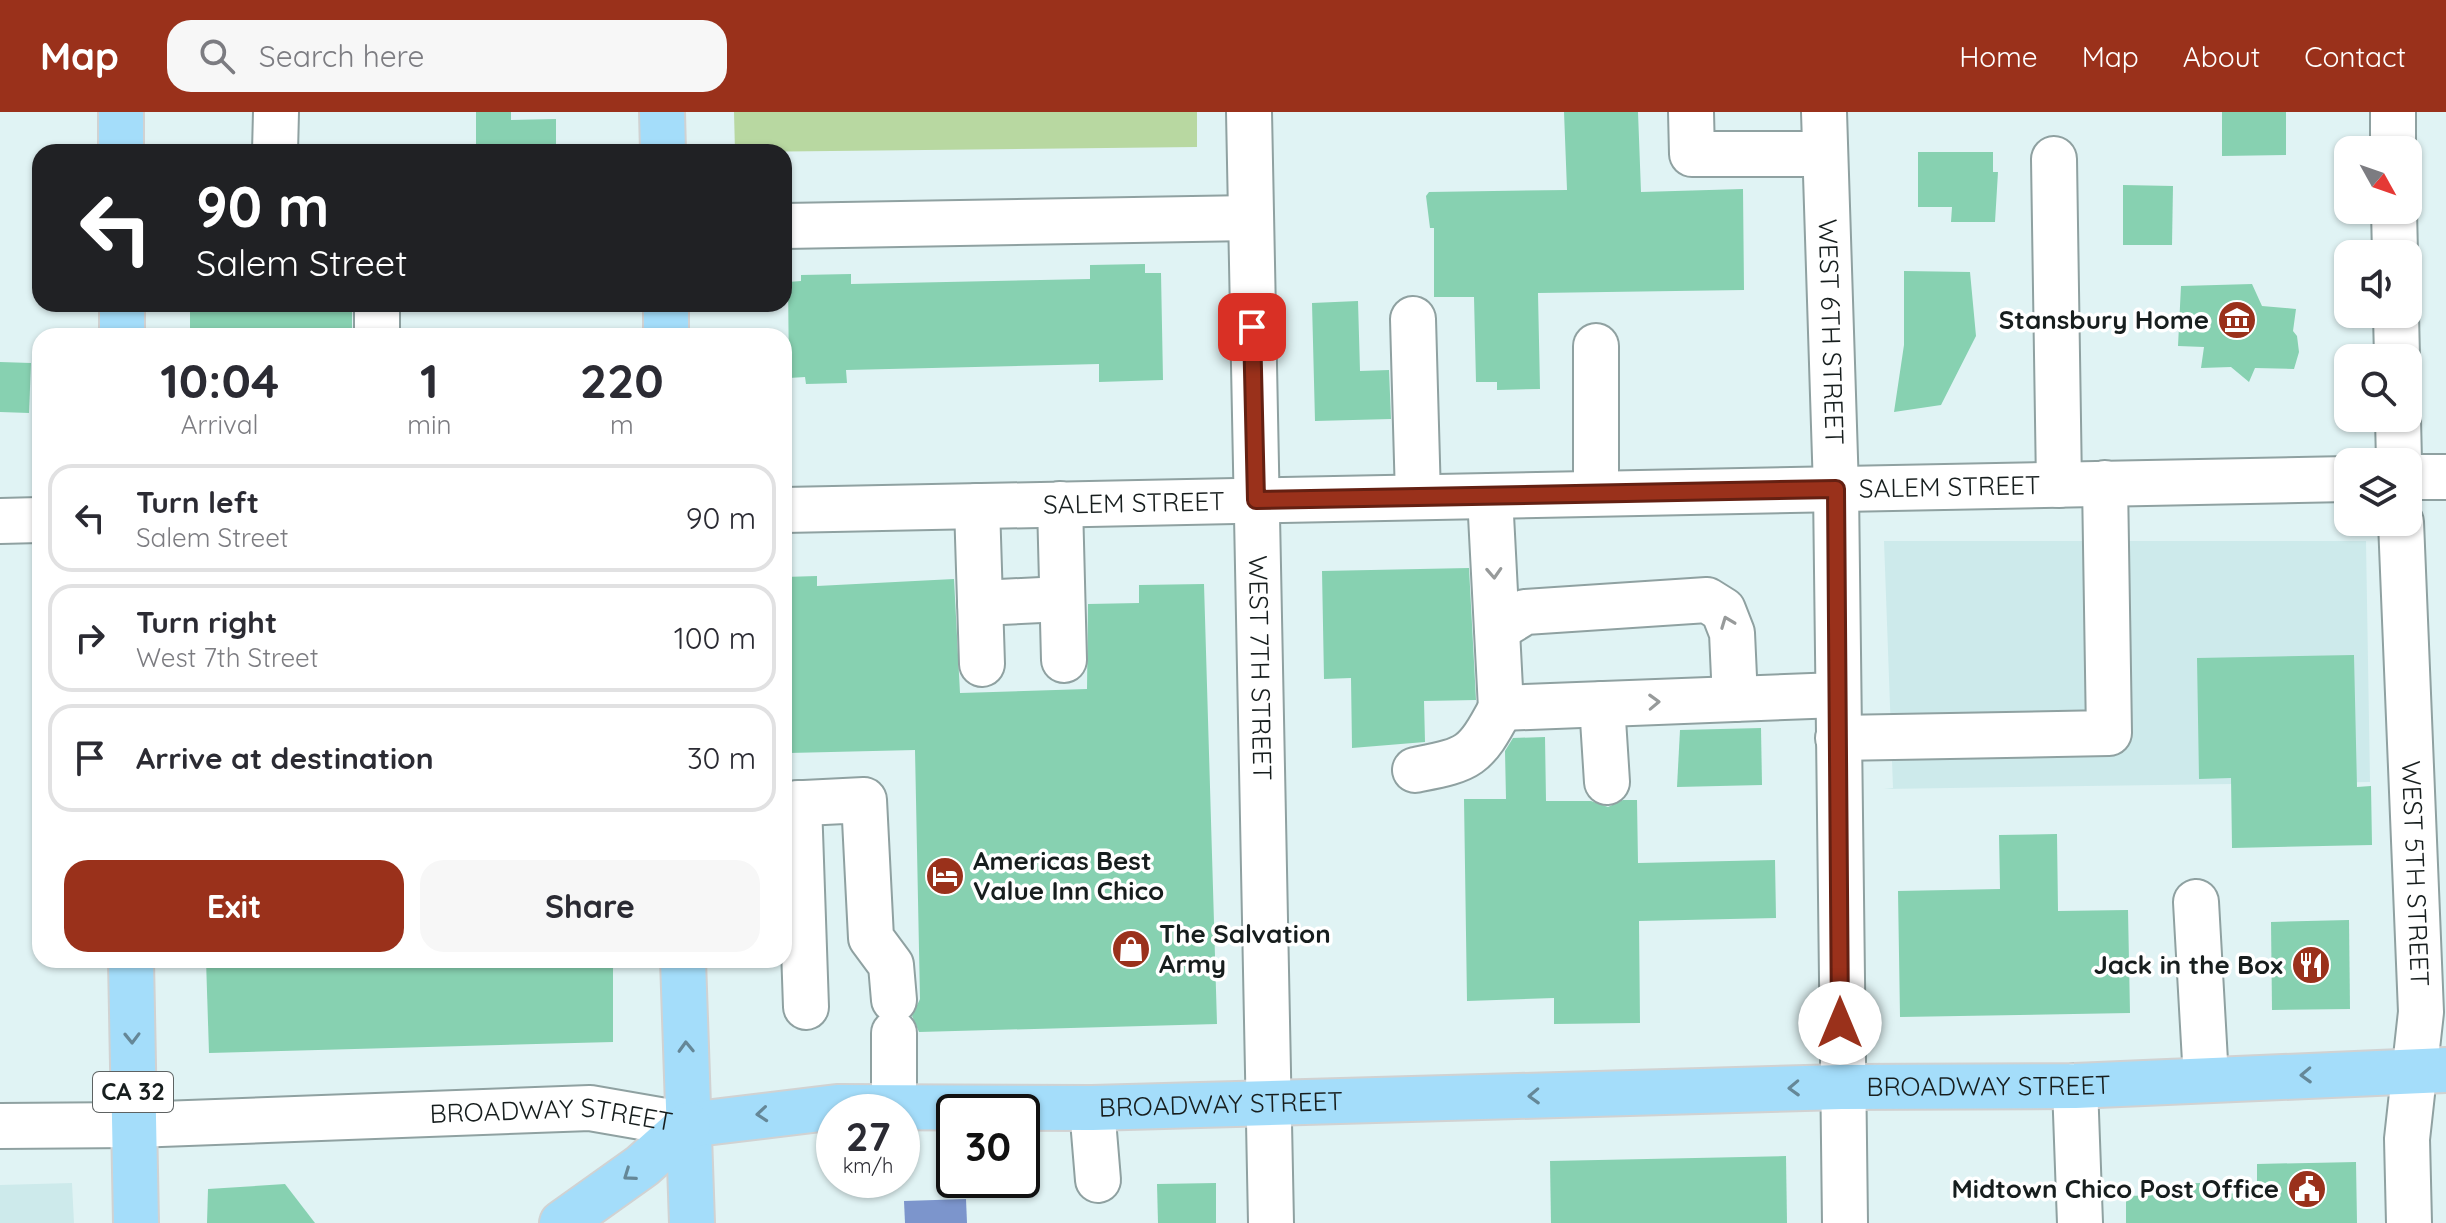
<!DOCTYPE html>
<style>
body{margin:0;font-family:Quicksand,sans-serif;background:#f7f7f7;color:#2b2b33;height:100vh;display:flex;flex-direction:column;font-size:30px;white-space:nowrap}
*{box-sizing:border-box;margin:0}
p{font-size:26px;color:#7c7c81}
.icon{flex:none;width:44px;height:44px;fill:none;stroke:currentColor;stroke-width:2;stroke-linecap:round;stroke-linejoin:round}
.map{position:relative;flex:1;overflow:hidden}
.panel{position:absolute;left:32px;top:216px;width:760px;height:640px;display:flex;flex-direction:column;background:#fff;border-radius:24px;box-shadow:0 2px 6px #0004}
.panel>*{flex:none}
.top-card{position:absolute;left:32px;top:32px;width:760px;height:168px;border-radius:24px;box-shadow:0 2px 6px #0004;background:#202124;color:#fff;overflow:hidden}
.needle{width:52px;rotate:130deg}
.buttons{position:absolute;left:2334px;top:24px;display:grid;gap:16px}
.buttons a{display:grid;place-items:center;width:88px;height:88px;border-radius:16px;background:#fff;box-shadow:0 2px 6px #0004;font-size:40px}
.speed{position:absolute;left:816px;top:982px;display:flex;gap:16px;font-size:40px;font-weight:700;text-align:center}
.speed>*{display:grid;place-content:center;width:104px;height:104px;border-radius:50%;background:#fff;box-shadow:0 2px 6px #0004;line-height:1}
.speed small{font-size:20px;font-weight:400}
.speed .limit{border:4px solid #111;border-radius:12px;background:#fff;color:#111}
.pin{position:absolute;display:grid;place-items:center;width:68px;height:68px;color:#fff;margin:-34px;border-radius:16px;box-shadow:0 4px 12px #0006}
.me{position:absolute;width:88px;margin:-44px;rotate:0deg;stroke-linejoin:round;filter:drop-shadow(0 0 6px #0008)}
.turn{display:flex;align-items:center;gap:28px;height:168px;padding:0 32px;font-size:36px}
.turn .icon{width:104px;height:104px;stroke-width:2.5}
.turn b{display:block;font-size:56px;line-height:68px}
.eta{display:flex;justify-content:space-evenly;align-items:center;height:136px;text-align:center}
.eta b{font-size:48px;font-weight:700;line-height:56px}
.action{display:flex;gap:16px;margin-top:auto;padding:16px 32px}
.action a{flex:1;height:92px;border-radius:24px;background:#9a311b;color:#fff;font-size:32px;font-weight:700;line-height:92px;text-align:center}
.action a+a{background:#f7f7f7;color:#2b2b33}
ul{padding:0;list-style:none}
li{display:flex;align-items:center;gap:24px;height:108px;margin:0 16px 12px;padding:0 16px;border:4px solid #e1e1e2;border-radius:24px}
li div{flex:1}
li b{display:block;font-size:30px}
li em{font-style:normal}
header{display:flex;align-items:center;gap:48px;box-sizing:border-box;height:112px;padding:0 40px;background:#9a311b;color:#fff}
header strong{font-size:38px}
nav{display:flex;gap:44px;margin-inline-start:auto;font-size:28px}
.search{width:560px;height:72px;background:#f7f7f7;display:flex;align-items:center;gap:20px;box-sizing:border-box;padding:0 28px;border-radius:24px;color:#7c7c81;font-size:30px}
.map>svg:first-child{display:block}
</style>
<header>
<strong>Map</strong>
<div class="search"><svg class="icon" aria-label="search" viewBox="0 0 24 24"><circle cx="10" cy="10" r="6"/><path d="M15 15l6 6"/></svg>Search here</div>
<nav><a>Home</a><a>Map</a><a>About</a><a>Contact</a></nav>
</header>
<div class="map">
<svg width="2446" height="1111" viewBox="0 0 2446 1111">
<rect width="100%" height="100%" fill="#e0f3f4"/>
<g fill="#cdeaeb">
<polygon points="1884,429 2366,429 2370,670 1884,677 1893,676"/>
<polygon points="72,1071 74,1111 0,1111 0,1073"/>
</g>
<polygon fill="#b8d8a1" points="734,0 1197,0 1197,35 735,40"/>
<polygon fill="#7c95cc" points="966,1087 967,1111 905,1111 904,1089"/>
<g fill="#87d1b1">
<polygon points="476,0 511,0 511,8 556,7 556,40 476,40"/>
<polygon points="1564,0 1638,0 1641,80 1743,77 1744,178 1538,181 1540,277 1497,278 1497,270 1476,270 1474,185 1434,185 1434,116 1430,116 1426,84 1429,80 1567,78"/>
<polygon points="2222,0 2286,0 2286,43 2222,44"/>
<polygon points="1918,40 1993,40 1993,60 1998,60 1995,110 1951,110 1952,95 1918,95"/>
<polygon points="2123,73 2173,74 2172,133 2123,133"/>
<polygon points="1145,152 1145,161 1161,161 1163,268 1099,270 1099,252 846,258 847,271 806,272 805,265 789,266 788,170 801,169 801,163 851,162 851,172 1090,167 1090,153"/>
<polygon points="1904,159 1970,160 1976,224 1941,293 1894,300 1904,233"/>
<polygon points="2252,172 2262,194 2296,197 2293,219 2297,224 2299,240 2294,257 2255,256 2249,270 2231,255 2201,256 2204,235 2178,234 2181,174"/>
<polygon points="1358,189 1360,259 1389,258 1391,307 1315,309 1312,191"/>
<rect x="190" y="192" width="162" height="32"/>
<polygon points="0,250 31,251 29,301 0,300"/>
<polygon points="1469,456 1476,588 1424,589 1425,630 1352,636 1351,566 1324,567 1322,459"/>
<polygon points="817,464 817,474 954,467 960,581 1087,577 1088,492 1139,491 1139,473 1204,472 1217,912 919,920 912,904 920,887 915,638 789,641 784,465"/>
<polygon points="2354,543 2357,675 2371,674 2372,733 2232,736 2231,666 2199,667 2197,546"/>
<polygon points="1761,616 1762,673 1677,675 1680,618"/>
<polygon points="1545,625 1546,689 1591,689 1608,695 1623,688 1637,688 1638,751 1775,748 1776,806 1639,809 1640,911 1554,912 1554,886 1467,889 1464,687 1506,687 1505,639 1513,626"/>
<polygon points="2057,722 2058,799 2128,798 2130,901 1900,905 1898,779 2000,777 1999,723"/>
<polygon points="2349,808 2350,897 2272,898 2271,810"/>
<polygon points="206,848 613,848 613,930 209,941"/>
<polygon points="1786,1044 1787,1111 1551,1111 1550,1049"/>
<polygon points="2356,1050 2357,1111 2126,1111 2126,1084 2164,1083 2164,1072 2200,1071 2200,1082 2257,1081 2257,1052"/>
<polygon points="1216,1071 1216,1111 1158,1111 1157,1072"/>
<polygon points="285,1072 315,1111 207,1111 208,1077"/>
</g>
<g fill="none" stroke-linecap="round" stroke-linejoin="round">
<defs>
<g id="minor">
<path id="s1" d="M1249 0 1271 1111"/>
<polyline points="1691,0 1692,42 1825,42"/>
<path id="s2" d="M1824 0 1836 377 1845 1111"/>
<polyline points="2393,0 2393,38"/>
<polyline points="275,40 276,0"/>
<polyline points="2054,47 2059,373"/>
<polyline points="2394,98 2395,142"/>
<polyline points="784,114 1251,106"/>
<polyline points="2396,202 2397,246"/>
<polyline points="1413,207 1418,385"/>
<polyline points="377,224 377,192"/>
<polyline points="1596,234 1596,381"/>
<polyline points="2398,306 2399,350"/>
<polyline points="2408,365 2446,365"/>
<polyline points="1490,384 1501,596 1838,583"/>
<polyline points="1060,392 1064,548"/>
<polyline points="977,394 982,552"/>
<path id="s3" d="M784 398 2348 367"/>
<polyline points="0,409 40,408"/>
<path id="s4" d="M2401 410 2421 900 2407 1027 2409 1111"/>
<polyline points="980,491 1062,487"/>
<polyline points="1497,517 1525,500 1707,488 1723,498 1732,521 1735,587"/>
<polyline points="1602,592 1607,670"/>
<polyline points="1838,626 2109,621 2105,371"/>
<path d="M1415 658C1469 647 1474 647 1501 596"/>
<polyline points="799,691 806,895"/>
<polyline points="784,692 864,688 871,826 891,853 894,888"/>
<polyline points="2196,790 2206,967"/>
<polyline points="894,921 894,995"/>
<polyline points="2075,974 2080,1111"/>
<polyline points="1092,996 1098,1068"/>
<path id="s5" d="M0 1014 134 1013 590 996 688 1013"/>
</g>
<g id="major">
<polyline points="121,0 121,40"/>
<polyline points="662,0 663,40"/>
<polyline points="122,192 122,224"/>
<polyline points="666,192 666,224"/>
<polyline points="131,848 136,1111"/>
<polyline points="683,848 692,1111"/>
<path id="s6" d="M688 1013 837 995 1092 996 1841 975 2075 974 2446 958"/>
<polyline points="562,1111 642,1054 688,1013"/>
</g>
</defs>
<use href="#minor" stroke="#8fa1a1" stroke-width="48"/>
<use href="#major" stroke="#d1d2d2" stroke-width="48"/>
<use href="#minor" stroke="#fff" stroke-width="44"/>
<use href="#major" stroke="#a4ddfa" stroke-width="44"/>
</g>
<defs><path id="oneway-chevron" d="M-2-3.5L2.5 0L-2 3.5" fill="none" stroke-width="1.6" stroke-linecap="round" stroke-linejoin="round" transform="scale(2)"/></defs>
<g stroke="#979a9a">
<use href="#oneway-chevron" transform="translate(1494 461) rotate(87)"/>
<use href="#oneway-chevron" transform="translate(1727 510) rotate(-111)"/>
<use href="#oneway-chevron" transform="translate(1654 590) rotate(-2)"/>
</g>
<g stroke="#658797">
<use href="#oneway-chevron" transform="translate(132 926) rotate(89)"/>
<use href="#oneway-chevron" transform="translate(686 935) rotate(-92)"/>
<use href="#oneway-chevron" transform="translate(2306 963) rotate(178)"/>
<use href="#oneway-chevron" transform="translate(1794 976) rotate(178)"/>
<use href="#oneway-chevron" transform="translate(1534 984) rotate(178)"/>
<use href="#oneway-chevron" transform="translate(762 1002) rotate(175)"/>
<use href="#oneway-chevron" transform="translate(629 1063) rotate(145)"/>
</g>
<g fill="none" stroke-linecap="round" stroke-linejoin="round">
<defs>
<polyline id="route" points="1252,215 1256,388 1836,377 1840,911"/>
</defs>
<use href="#route" stroke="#642012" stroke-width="20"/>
<use href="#route" stroke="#9a311b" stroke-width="14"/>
</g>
<defs>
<symbol id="museum-disc" viewBox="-11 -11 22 22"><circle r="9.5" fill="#9a311b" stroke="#fff"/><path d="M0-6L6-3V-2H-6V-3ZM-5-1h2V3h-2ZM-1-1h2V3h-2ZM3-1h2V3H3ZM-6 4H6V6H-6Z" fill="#fff"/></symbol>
<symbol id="hotel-disc" viewBox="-11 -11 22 22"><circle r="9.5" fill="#9a311b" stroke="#fff"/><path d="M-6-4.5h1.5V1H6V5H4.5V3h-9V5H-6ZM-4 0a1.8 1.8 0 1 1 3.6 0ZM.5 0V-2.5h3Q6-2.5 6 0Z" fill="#fff"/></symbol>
<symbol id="shop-disc" viewBox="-11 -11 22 22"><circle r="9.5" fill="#9a311b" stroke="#fff"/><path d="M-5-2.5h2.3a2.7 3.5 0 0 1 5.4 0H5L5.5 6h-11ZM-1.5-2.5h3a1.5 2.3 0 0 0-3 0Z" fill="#fff"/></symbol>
<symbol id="restaurant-disc" viewBox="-11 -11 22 22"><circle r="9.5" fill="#9a311b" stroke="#fff"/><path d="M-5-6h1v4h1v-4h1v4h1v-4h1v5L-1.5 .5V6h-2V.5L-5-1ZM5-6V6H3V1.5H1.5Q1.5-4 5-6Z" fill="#fff"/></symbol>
<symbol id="civic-disc" viewBox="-11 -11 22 22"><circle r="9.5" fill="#9a311b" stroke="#fff"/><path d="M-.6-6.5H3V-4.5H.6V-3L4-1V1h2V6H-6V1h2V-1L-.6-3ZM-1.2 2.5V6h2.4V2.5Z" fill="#fff"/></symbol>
</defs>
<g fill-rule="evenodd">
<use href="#museum-disc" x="2215" y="186" width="44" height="44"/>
<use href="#hotel-disc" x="923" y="742" width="44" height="44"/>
<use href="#shop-disc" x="1109" y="815" width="44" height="44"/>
<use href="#restaurant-disc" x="2289" y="831" width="44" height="44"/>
<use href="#civic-disc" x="2285" y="1055" width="44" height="44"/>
</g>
<g text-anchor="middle" stroke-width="7" stroke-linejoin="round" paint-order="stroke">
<rect fill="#fff" stroke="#5d6262" stroke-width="2" x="93" y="960" width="80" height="40" rx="6"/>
<g font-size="24" font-weight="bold" fill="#171e1e">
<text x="133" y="988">CA 32</text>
</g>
<g font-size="26" font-weight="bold" fill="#171e1e" stroke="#fff" text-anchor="end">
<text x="2209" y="217">Stansbury Home</text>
<text x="973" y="758" text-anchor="start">Americas Best<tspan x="973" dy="30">Value Inn Chico</tspan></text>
<text x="1159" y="831" text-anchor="start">The Salvation<tspan x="1159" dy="30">Army</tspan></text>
<text x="2283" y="862">Jack in the Box</text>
<text x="2279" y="1086">Midtown Chico Post Office</text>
</g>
<g font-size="26" fill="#171e1e" stroke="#fff">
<text dy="9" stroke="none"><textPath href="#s2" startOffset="220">WEST 6TH STREET</textPath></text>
<text dy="9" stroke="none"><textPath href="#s3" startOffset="1166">SALEM STREET</textPath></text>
<text dy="9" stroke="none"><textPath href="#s3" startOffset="350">SALEM STREET</textPath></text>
<text dy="9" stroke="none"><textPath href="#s1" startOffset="556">WEST 7TH STREET</textPath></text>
<text dy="9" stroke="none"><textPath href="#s4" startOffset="352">WEST 5TH STREET</textPath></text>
<text dy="9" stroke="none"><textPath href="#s6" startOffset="1302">BROADWAY STREET</textPath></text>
<text dy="9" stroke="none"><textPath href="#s6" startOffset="534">BROADWAY STREET</textPath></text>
<text dy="9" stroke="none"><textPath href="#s5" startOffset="552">BROADWAY STREET</textPath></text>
</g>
</g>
</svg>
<div class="buttons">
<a><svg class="needle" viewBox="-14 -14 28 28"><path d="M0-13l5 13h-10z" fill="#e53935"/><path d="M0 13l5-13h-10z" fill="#7c7c81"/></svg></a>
<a><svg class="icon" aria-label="sound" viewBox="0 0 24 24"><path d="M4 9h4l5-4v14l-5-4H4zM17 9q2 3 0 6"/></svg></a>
<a><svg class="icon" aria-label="search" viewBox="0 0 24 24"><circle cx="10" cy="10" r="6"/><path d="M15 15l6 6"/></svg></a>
<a><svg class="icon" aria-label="layers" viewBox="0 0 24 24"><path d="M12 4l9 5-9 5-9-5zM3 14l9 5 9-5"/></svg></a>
</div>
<div class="speed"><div>27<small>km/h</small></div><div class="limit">30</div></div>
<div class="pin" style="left:1252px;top:215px;background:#d93025"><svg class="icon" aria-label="arrive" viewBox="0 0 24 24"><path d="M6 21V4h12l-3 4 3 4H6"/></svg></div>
<svg class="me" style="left:1840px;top:911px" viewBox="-20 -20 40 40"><circle r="19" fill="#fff"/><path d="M0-13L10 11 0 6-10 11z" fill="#9a311b"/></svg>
<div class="top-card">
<div class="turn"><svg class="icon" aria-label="left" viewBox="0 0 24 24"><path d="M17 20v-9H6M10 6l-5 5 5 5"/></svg><div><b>90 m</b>Salem Street</div></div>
</div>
<section class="panel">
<div class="eta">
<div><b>10:04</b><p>Arrival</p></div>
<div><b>1</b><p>min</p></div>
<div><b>220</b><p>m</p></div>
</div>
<ul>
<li><svg class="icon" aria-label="left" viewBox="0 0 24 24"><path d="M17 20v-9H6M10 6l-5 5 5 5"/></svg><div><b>Turn left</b><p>Salem Street</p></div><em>90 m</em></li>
<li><svg class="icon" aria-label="right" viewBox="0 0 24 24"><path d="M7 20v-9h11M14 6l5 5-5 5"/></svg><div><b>Turn right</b><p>West 7th Street</p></div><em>100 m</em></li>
<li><svg class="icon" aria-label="arrive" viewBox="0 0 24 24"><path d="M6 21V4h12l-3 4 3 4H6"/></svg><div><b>Arrive at destination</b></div><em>30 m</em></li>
</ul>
<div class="action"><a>Exit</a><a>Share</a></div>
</section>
</div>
